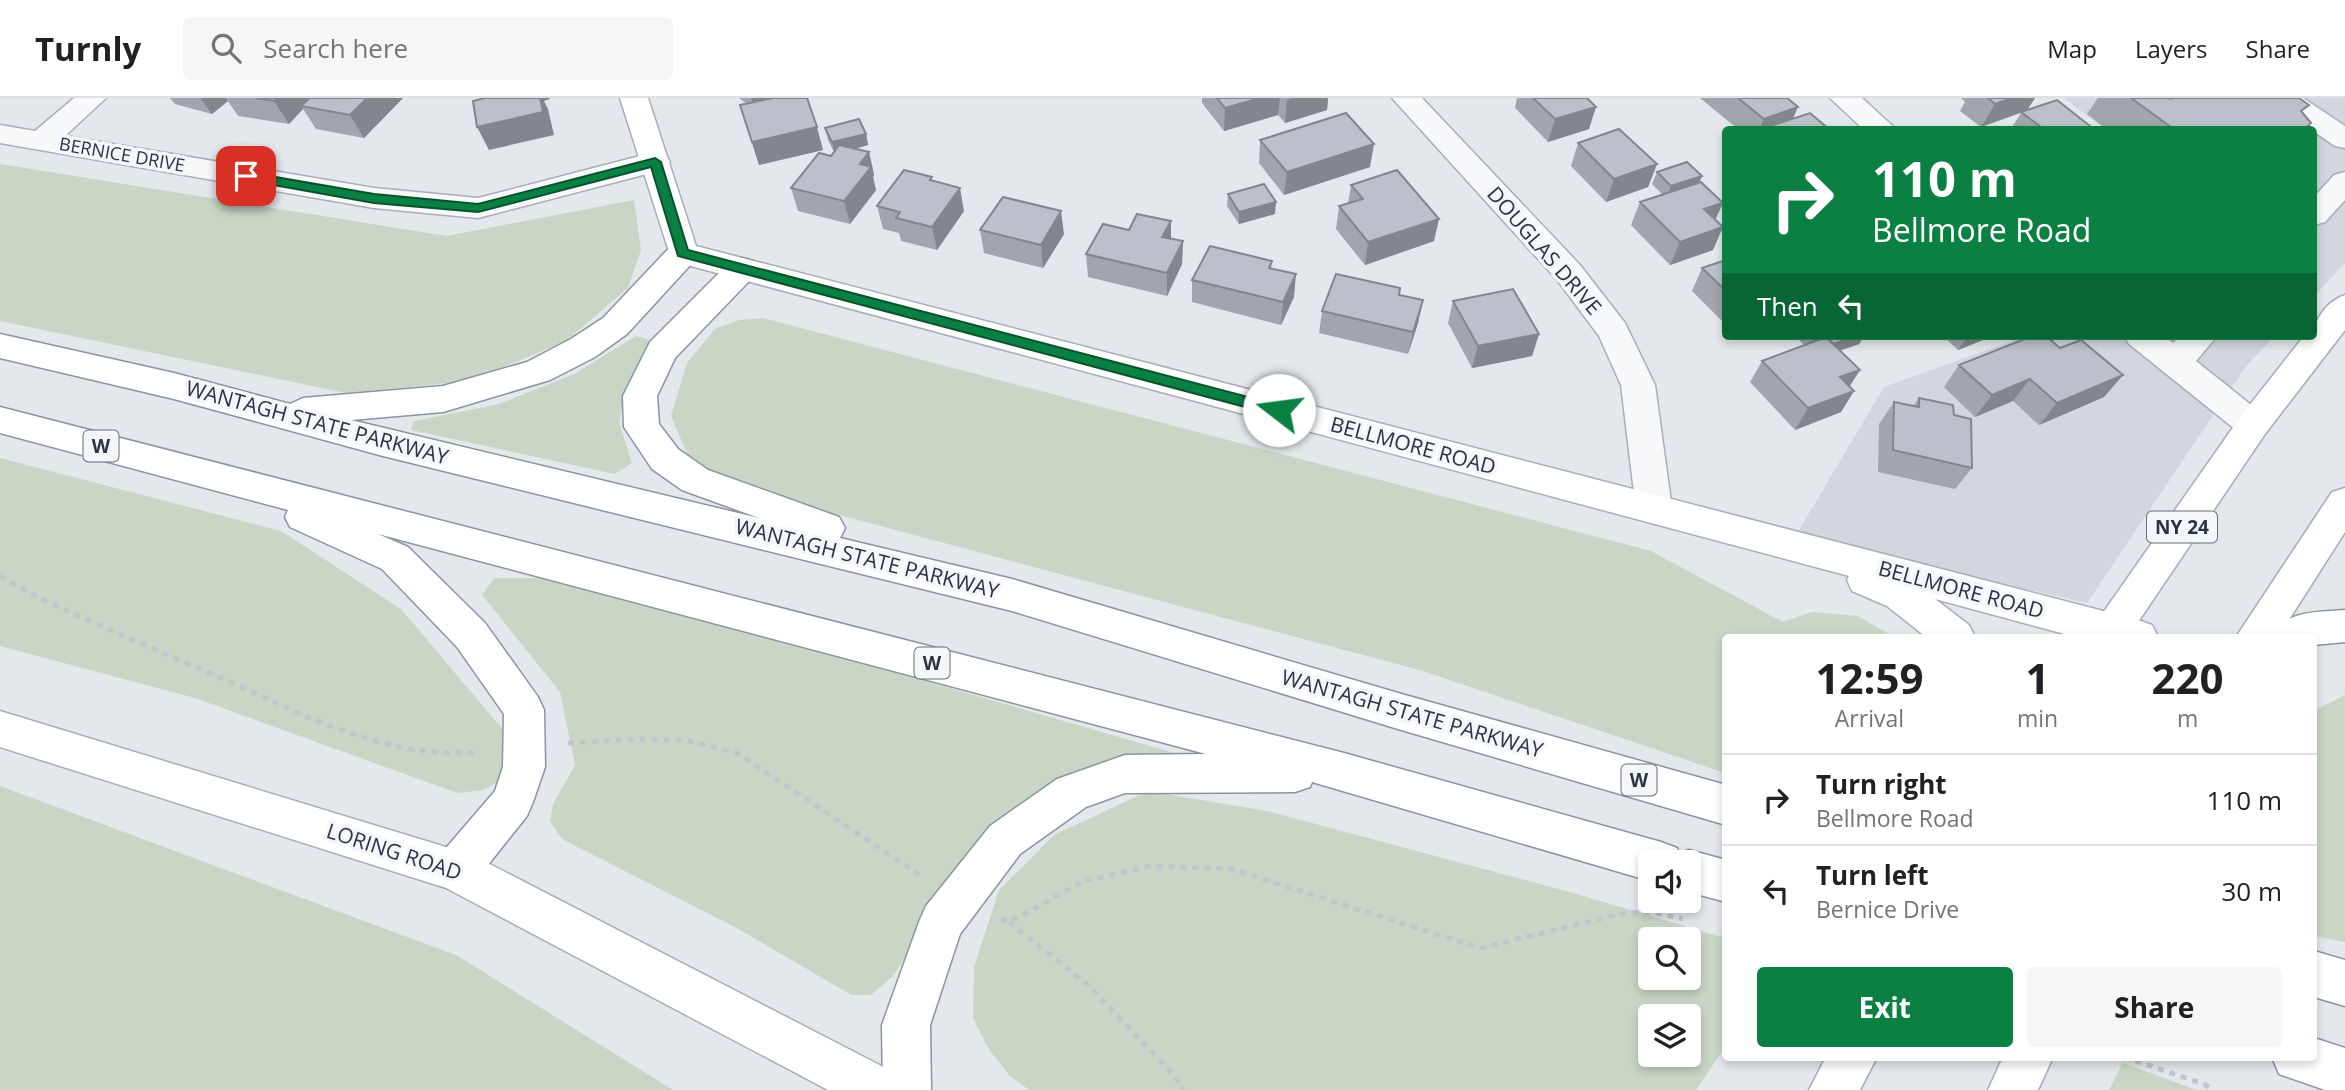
<!DOCTYPE html>
<style>
body{margin:0;font-family:"Open Sans",sans-serif;background:#f6f6f6;color:#202124;height:100vh;display:flex;flex-direction:column;font-size:26px;white-space:nowrap}
*{box-sizing:border-box;margin:0}
p{font-size:23px;color:#757577}
.icon{flex:none;width:38px;height:38px;fill:none;stroke:currentColor;stroke-width:2;stroke-linecap:round;stroke-linejoin:round}
.map{position:relative;flex:1;overflow:hidden}
.sheet{position:absolute;left:1722px;top:536px;width:595px;height:427px;display:flex;flex-direction:column;background:#fff;border-radius:7px;box-shadow:0 4px 10px #0003}
.sheet>*{flex:none}
.guide{position:absolute;left:1722px;top:28px;width:595px;height:214px;border-radius:7px;box-shadow:0 4px 10px #0003;background:#0b8043;color:#fff;overflow:hidden}
.controls{position:absolute;left:1638px;top:752px;display:grid;gap:14px}
.controls a{display:grid;place-items:center;width:63px;height:63px;border-radius:7px;background:#fff;box-shadow:0 4px 10px #0003;font-size:35px}
.pin{position:absolute;display:grid;place-items:center;width:60px;height:60px;color:#fff;margin:-30px;border-radius:14px;box-shadow:0 4px 10px #0006}
.me{position:absolute;width:77px;margin:-38px;rotate:285deg;stroke-linejoin:round;filter:drop-shadow(0 0 5px #0008)}
.turn{display:flex;align-items:center;gap:24px;height:147px;padding:0 35px;font-size:32px}
.turn .icon{width:91px;height:91px;stroke-width:2.5}
.turn b{display:block;font-size:49px;line-height:60px}
.then{display:flex;align-items:center;height:66px;padding:0 35px;background:#0003;gap:14px;font-size:26px}
.eta{display:flex;justify-content:space-evenly;align-items:center;height:119px;text-align:center}
.eta b{font-size:42px;font-weight:700;line-height:49px}
.action{display:flex;gap:14px;margin-top:auto;padding:14px 35px}
.action a{flex:1;height:80px;border-radius:7px;background:#0b8043;color:#fff;font-size:28px;font-weight:700;line-height:80px;text-align:center}
.action a+a{background:#f6f6f6;color:#202124}
ul{padding:0;list-style:none}
li{display:flex;align-items:center;gap:21px;height:91px;padding:0 35px;border-top:2px solid #e0e0e0}
li div{flex:1}
li b{display:block;font-size:26px}
li em{font-style:normal}
header{display:flex;align-items:center;gap:42px;box-sizing:border-box;height:98px;padding:0 35px;background:#fff;border-bottom:2px solid #e0e0e0}
header strong{font-size:33px}
nav{display:flex;gap:38px;margin-inline-start:auto;font-size:24px}
.search{width:490px;height:63px;background:#f6f6f6;display:flex;align-items:center;gap:18px;box-sizing:border-box;padding:0 24px;border-radius:7px;color:#757577;font-size:26px}
.map>svg:first-child{display:block}
</style>
<header>
<strong>Turnly</strong>
<div class="search"><svg class="icon" aria-label="search" viewBox="0 0 24 24"><circle cx="10" cy="10" r="6"/><path d="M15 15l6 6"/></svg>Search here</div>
<nav><a>Map</a><a>Layers</a><a>Share</a></nav>
</header>
<div class="map">
<svg width="2345" height="992" viewBox="0 0 2345 992">
<rect width="100%" height="100%" fill="#e4e7ec"/>
<g fill="#d2d6de">
<polygon points="2064,0 2345,0 2345,165 2314,198 2314,32 2105,31"/>
<polygon points="2026,238 2275,238 2247,267 2087,505 1795,439 1884,289"/>
</g>
<g fill="#c9d6c5" fill-rule="evenodd">
<polygon points="0,66 447,138 634,102 641,152 628,190 566,243 470,283 346,295 0,223"/>
<polygon points="763,220 1651,453 1783,524 1812,514 1858,518 1894,539 1726,539 1725,675 1423,573 731,388 688,358 671,318 687,265 715,231 739,222"/>
<polygon points="636,238 651,242 625,296 619,324 632,365 615,376 411,332 414,323 499,306 576,275"/>
<polygon points="0,360 281,433 401,511 505,634 503,681 484,692 457,695 195,600 0,548"/>
<polygon points="494,480 549,480 859,564 1178,656 1086,675 1025,707 968,755 894,877 871,897 851,897 735,829 562,741 550,723 553,706 575,667 560,594 482,497"/>
<polygon points="2345,597 2345,844 2314,838 2314,613"/>
<polygon points="0,688 456,857 673,992 0,992"/>
<path d="M1148 693 1267 713 1570 794 1725 840V949L1696 992H1029L1009 977 988 950 973 920 974 869 999 792 1054 737ZM1650 842H1689V880H1650ZM1650 919H1689V957H1650Z"/>
<polygon points="2123,964 2123,965 2197,992 2109,992"/>
</g>
<g fill="none" stroke-linecap="round" stroke-linejoin="round">
<defs>
<g id="street">
<polygon points="74,0 106,0 65,38 374,90 478,100 655,54 666,57 670,64 666,71 478,120 374,110 0,45 0,27 35,33"/>
<polygon points="1392,0 1422,0 1580,167 1625,225 1655,287 1672,411 1667,421 1654,426 1641,421 1636,411 1621,287 1599,238 1558,183"/>
<polygon points="1830,0 1862,0 1897,32 1864,32"/>
<polygon points="2269,0 2303,0 2345,28 2345,50 2335,48 2273,6"/>
<polygon points="2345,74 2345,102 2325,124 2314,127 2314,99 2334,77"/>
<polygon points="2124,238 2164,238 2173,245 2180,238 2217,238 2196,263 2265,318 2271,327 2265,336 2253,340 2241,336 2129,246"/>
</g>
<g id="secondary">
<polygon points="620,0 648,0 696,148 2138,522 2152,527 2158,539 2076,539 1935,501 1969,527 1975,539 1926,539 1887,508 1852,493 1847,482 1849,478 672,163"/>
<polygon points="0,613 472,757 895,975 902,992 828,992 446,790 0,649"/>
</g>
<g id="primary">
<path d="M2345 197V232L2265 336 2128 539H2086L2241 318 2304 238H2314C2314 220 2328 203 2345 197Z"/>
<polygon points="2345,390 2345,434 2278,539 2236,539 2332,394"/>
<polygon points="1826,959 1877,959 1860,992 1809,992"/>
<polygon points="2003,959 2053,959 2038,992 1988,992"/>
</g>
<g id="highway">
<polygon points="683,144 694,147 699,155 694,163 627,236 595,259 550,282 443,314 351,322 759,420 682,392 652,371 624,329 623,298 650,244 731,163 742,160 753,163 758,171 753,179 675,260 657,298 659,326 678,351 708,372 839,419 845,430 840,440 1012,481 1398,595 1726,687 1726,727 1398,631 1012,513 383,358 174,301 0,260 0,236 174,275 290,306 303,300 443,288 527,264 571,241 603,220 672,147"/>
<polygon points="0,309 1344,655 1661,744 1677,750 1679,756 1689,752 1726,762 1726,804 1689,794 1689,765 1650,765 1650,783 1312,684 1310,689 1295,694 1125,695 1086,709 1020,756 960,836 930,927 931,992 883,992 882,927 919,824 926,808 990,728 1057,681 1125,657 1206,656 378,436 408,449 485,525 538,599 544,612 545,669 533,704 527,718 472,787 456,793 440,787 434,772 440,757 495,693 503,669 504,616 457,549 382,471 290,429 285,419 288,412 0,335"/>
<path d="M2345 512V544L2314 547V539H2271C2285 512 2318 514 2345 512Z"/>
<polygon points="2314,853 2345,862 2345,908 2314,899"/>
<polygon points="2314,940 2345,950 2345,992 2325,992 2279,976 2272,959 2314,959"/>
</g>
</defs>
<use href="#street" stroke="#a9aeb7" stroke-width="3"/>
<use href="#secondary" stroke="#a9aeb7" stroke-width="3"/>
<use href="#primary" stroke="#a3abb8" stroke-width="3"/>
<use href="#highway" stroke="#8b94a3" stroke-width="3"/>
<g stroke="#c2c5cb" stroke-width="5" stroke-dasharray="6 6" stroke-linecap="butt">
<path d="M0 478 43 502C106 530 169 558 233 585 315 622 387 661 480 654"/>
<polyline points="568,645 638,641 686,642 737,655 920,777"/>
<polyline points="1001,821 1009,824 1084,783 1151,768 1231,771 1480,850 1625,815 1651,814 1683,821"/>
<polyline points="1009,824 1088,887 1175,978 1183,992"/>
<polyline points="2124,959 2204,986 2213,992"/>
</g>
<use href="#street" fill="#f7f8fa" fill-rule="evenodd"/>
<use href="#secondary" fill="#fff" fill-rule="evenodd"/>
<use href="#primary" fill="#fff" fill-rule="evenodd"/>
<use href="#highway" fill="#fff" fill-rule="evenodd"/>
</g>
<g fill="#a1a5ae">
<polygon points="170,0 403,0 364,40 316,31 303,11 289,26 238,18 228,3 212,16 175,6"/>
<polygon points="739,0 807,0 823,52 759,67 740,7 747,6"/>
<polygon points="1202,0 1328,0 1327,12 1285,25 1278,17 1224,33 1202,5"/>
<polygon points="1517,0 1587,0 1589,31 1548,44 1515,10"/>
<polygon points="1700,0 1787,0 1793,20 1830,32 1739,32"/>
<polygon points="1961,0 2035,0 2027,12 2095,32 2010,32 2021,15 1981,29 1960,13 1965,4"/>
<polygon points="2098,0 2299,0 2305,32 2107,32 2087,16"/>
<polygon points="825,30 866,36 868,47 855,51 869,54 874,77 873,79 876,92 850,126 798,113 791,90 831,58 834,54 828,42"/>
<polygon points="1260,42 1370,69 1284,97 1259,65"/>
<polygon points="1578,45 1657,66 1648,89 1606,104 1571,68"/>
<polygon points="1657,74 1702,78 1698,85 1715,121 1713,152 1670,167 1631,127 1640,104 1663,97 1652,86"/>
<polygon points="933,83 964,113 937,152 901,143 899,135 883,131 877,108"/>
<polygon points="1351,87 1434,143 1365,167 1336,131 1339,108 1348,106"/>
<polygon points="1228,96 1275,116 1239,126 1227,108"/>
<polygon points="1171,123 1171,141 1183,143 1182,166 1167,198 1088,179 1086,156 1129,132"/>
<polygon points="980,132 1064,136 1043,170 984,155"/>
<polygon points="1726,162 1726,227 1692,193 1702,170"/>
<polygon points="1272,163 1271,170 1294,199 1281,227 1192,204 1192,182"/>
<polygon points="1399,197 1423,202 1418,225 1408,256 1319,235 1322,213"/>
<polygon points="1453,203 1539,236 1532,258 1472,270 1448,225"/>
<polygon points="1798,238 1864,238 1859,246 1840,252 1860,272 1850,288 1854,293 1841,314 1795,332 1750,284 1762,263 1804,247 1797,240"/>
<polygon points="1943,238 1993,238 1958,252"/>
<polygon points="2060,250 2123,277 2104,299 2039,327 2013,303 1975,319 1944,289 1959,267"/>
<polygon points="1919,300 1954,317 1972,370 1955,391 1878,374 1879,326 1894,304 1913,308"/>
</g>
<g fill="#83868d">
<polygon points="200,0 226,0 228,3 212,16"/>
<polygon points="277,0 314,0 301,8 303,11 289,26 274,3"/>
<polygon points="367,0 403,0 364,40 350,17"/>
<polygon points="489,0 550,0 550,1 544,3 548,11 554,37 489,52 477,29"/>
<polygon points="751,0 777,0 755,12"/>
<polygon points="1260,0 1280,0 1278,17 1224,33 1225,10"/>
<polygon points="1292,0 1328,0 1327,12 1285,25 1287,2"/>
<polygon points="2012,0 2035,0 2027,12 1981,29 1995,6"/>
<polygon points="1596,9 1589,31 1548,44 1555,21"/>
<polygon points="1798,9 1788,32 1759,32 1764,21"/>
<polygon points="817,29 823,52 759,67 752,44"/>
<polygon points="866,36 868,47 835,56 832,44"/>
<polygon points="1374,46 1370,69 1284,97 1287,74"/>
<polygon points="869,54 874,77 873,79 876,92 850,126 844,103 860,66"/>
<polygon points="1657,66 1648,89 1606,104 1614,81"/>
<polygon points="1702,78 1697,90 1666,100 1671,88"/>
<polygon points="960,90 964,113 937,152 932,129"/>
<polygon points="1276,104 1275,116 1239,126 1239,114"/>
<polygon points="1723,105 1713,127 1704,111"/>
<polygon points="1061,113 1064,136 1043,170 1041,147"/>
<polygon points="1439,121 1434,143 1365,167 1368,144"/>
<polygon points="1171,123 1171,146 1162,139"/>
<polygon points="1723,129 1713,152 1670,167 1680,144"/>
<polygon points="1183,143 1182,166 1167,198 1167,175"/>
<polygon points="1296,176 1294,199 1281,227 1283,204"/>
<polygon points="1423,202 1418,225 1408,256 1413,234"/>
<polygon points="1539,236 1532,258 1472,270 1478,248"/>
<polygon points="1855,238 1864,238 1859,246 1817,261 1824,250"/>
<polygon points="1968,238 1993,238 1958,252"/>
<polygon points="1860,272 1846,293 1840,279"/>
<polygon points="2123,277 2104,299 2039,327 2057,305"/>
<polygon points="2030,281 2013,303 1975,319 1992,297"/>
<polygon points="1854,293 1841,314 1795,332 1808,310"/>
</g>
<g fill="#bbc0ca" stroke="#83868d" stroke-width="2">
<polygon points="256,0 277,0 274,3"/>
<polygon points="310,0 367,0 350,17 301,8"/>
<polygon points="485,0 540,0 543,14 477,29 473,3"/>
<polygon points="773,0 807,0 817,29 752,44 740,7"/>
<polygon points="1217,0 1260,0 1225,10"/>
<polygon points="1533,0 1587,0 1596,9 1555,21"/>
<polygon points="1738,0 1787,0 1798,9 1764,21"/>
<polygon points="1988,0 2012,0 1995,6"/>
<polygon points="2131,0 2168,0 2170,1 2174,0 2299,0 2309,7 2301,13 2311,25 2304,32 2175,32"/>
<polygon points="2057,2 2095,32 2045,32 2021,14"/>
<polygon points="1346,15 1374,46 1287,74 1260,42"/>
<polygon points="1810,15 1830,32 1758,32"/>
<polygon points="859,21 866,36 832,44 825,30"/>
<polygon points="1619,31 1657,66 1614,81 1578,45"/>
<polygon points="839,47 869,54 860,66 871,69 844,103 791,90 819,55 831,58"/>
<polygon points="1687,64 1702,78 1671,88 1657,74"/>
<polygon points="904,72 932,79 930,82 960,90 932,129 896,120 900,114 877,108"/>
<polygon points="1397,72 1439,121 1368,144 1339,108 1363,101 1351,87"/>
<polygon points="1701,84 1723,105 1704,111 1723,129 1680,144 1640,104"/>
<polygon points="1264,86 1276,104 1239,114 1228,96"/>
<polygon points="1003,99 1061,113 1041,147 980,132"/>
<polygon points="1137,116 1171,123 1162,139 1183,143 1167,175 1086,156 1103,126 1129,132"/>
<polygon points="1210,148 1272,163 1269,170 1296,176 1283,204 1192,182"/>
<polygon points="1726,162 1726,193 1702,170"/>
<polygon points="1336,176 1400,190 1399,197 1423,202 1413,234 1322,213"/>
<polygon points="1513,191 1539,236 1478,248 1453,203"/>
<polygon points="1813,238 1855,238 1834,246 1826,239 1817,242"/>
<polygon points="2032,238 2046,238 2060,250 2081,242 2123,277 2057,305 2030,281 1992,297 1959,267"/>
<polygon points="1826,239 1860,272 1840,279 1854,293 1808,310 1762,263"/>
<polygon points="1919,300 1953,307 1954,317 1971,321 1972,370 1893,352 1894,304 1919,309"/>
</g>
<polygon fill="#0b8043" stroke="#07532c" stroke-width="2" points="655,60 661,64 688,152 1279,307 1286,312 1279,318 678,158 651,69 478,114 374,105 246,82 240,78 246,74 374,96 478,106"/>
<g text-anchor="middle" stroke-width="7" stroke-linejoin="round" paint-order="stroke">
<g font-size="18" fill="#2b3445" stroke="#f4f6f9">
<text transform="translate(122 57) rotate(10)" y="6">BERNICE DRIVE</text>
</g>
<g fill="#f4f6f9" stroke="#676e7b" stroke-width="2">
<rect x="83.5" y="332.5" width="35" height="31" rx="5"/>
<rect x="2147" y="413.5" width="70" height="31" rx="5"/>
<rect x="914.5" y="549.5" width="35" height="31" rx="5"/>
<rect x="1621.5" y="666.5" width="35" height="31" rx="5"/>
</g>
<g font-size="19" font-weight="bold" fill="#2b3445">
<text x="101" y="355">W</text>
<text x="2182" y="436">NY 24</text>
<text x="932" y="572">W</text>
<text x="1639" y="689">W</text>
</g>
<g font-size="21" fill="#2b3445" stroke="#f4f6f9">
<text transform="translate(1544 153) rotate(49)" y="7">DOUGLAS DRIVE</text>
<text transform="translate(317 325) rotate(15)" y="7">WANTAGH STATE PARKWAY</text>
<text transform="translate(1413 348) rotate(15)" y="7">BELLMORE ROAD</text>
<text transform="translate(867 461) rotate(14)" y="7">WANTAGH STATE PARKWAY</text>
<text transform="translate(1961 492) rotate(15)" y="7">BELLMORE ROAD</text>
<text transform="translate(1412 616) rotate(16)" y="7">WANTAGH STATE PARKWAY</text>
<text transform="translate(394 754) rotate(18)" y="7">LORING ROAD</text>
</g>
</g>
</svg>
<div class="controls">
<a><svg class="icon" aria-label="sound" viewBox="0 0 24 24"><path d="M4 9h4l5-4v14l-5-4H4zM17 9q2 3 0 6"/></svg></a>
<a><svg class="icon" aria-label="search" viewBox="0 0 24 24"><circle cx="10" cy="10" r="6"/><path d="M15 15l6 6"/></svg></a>
<a><svg class="icon" aria-label="layers" viewBox="0 0 24 24"><path d="M12 4l9 5-9 5-9-5zM3 14l9 5 9-5"/></svg></a>
</div>
<div class="pin" style="left:246px;top:78px;background:#d93025"><svg class="icon" aria-label="arrive" viewBox="0 0 24 24"><path d="M6 21V4h12l-3 4 3 4H6"/></svg></div>
<svg class="me" style="left:1279px;top:312px" viewBox="-20 -20 40 40"><circle r="19" fill="#fff"/><path d="M0-13L10 11 0 6-10 11z" fill="#0b8043"/></svg>
<div class="guide">
<div class="turn"><svg class="icon" aria-label="right" viewBox="0 0 24 24"><path d="M7 20v-9h11M14 6l5 5-5 5"/></svg><div><b>110 m</b>Bellmore Road</div></div>
<div class="then">Then<svg class="icon" aria-label="left" viewBox="0 0 24 24"><path d="M17 20v-9H6M10 6l-5 5 5 5"/></svg></div>
</div>
<section class="sheet">
<div class="eta">
<div><b>12:59</b><p>Arrival</p></div>
<div><b>1</b><p>min</p></div>
<div><b>220</b><p>m</p></div>
</div>
<ul>
<li><svg class="icon" aria-label="right" viewBox="0 0 24 24"><path d="M7 20v-9h11M14 6l5 5-5 5"/></svg><div><b>Turn right</b><p>Bellmore Road</p></div><em>110 m</em></li>
<li><svg class="icon" aria-label="left" viewBox="0 0 24 24"><path d="M17 20v-9H6M10 6l-5 5 5 5"/></svg><div><b>Turn left</b><p>Bernice Drive</p></div><em>30 m</em></li>
</ul>
<div class="action"><a>Exit</a><a>Share</a></div>
</section>
</div>
